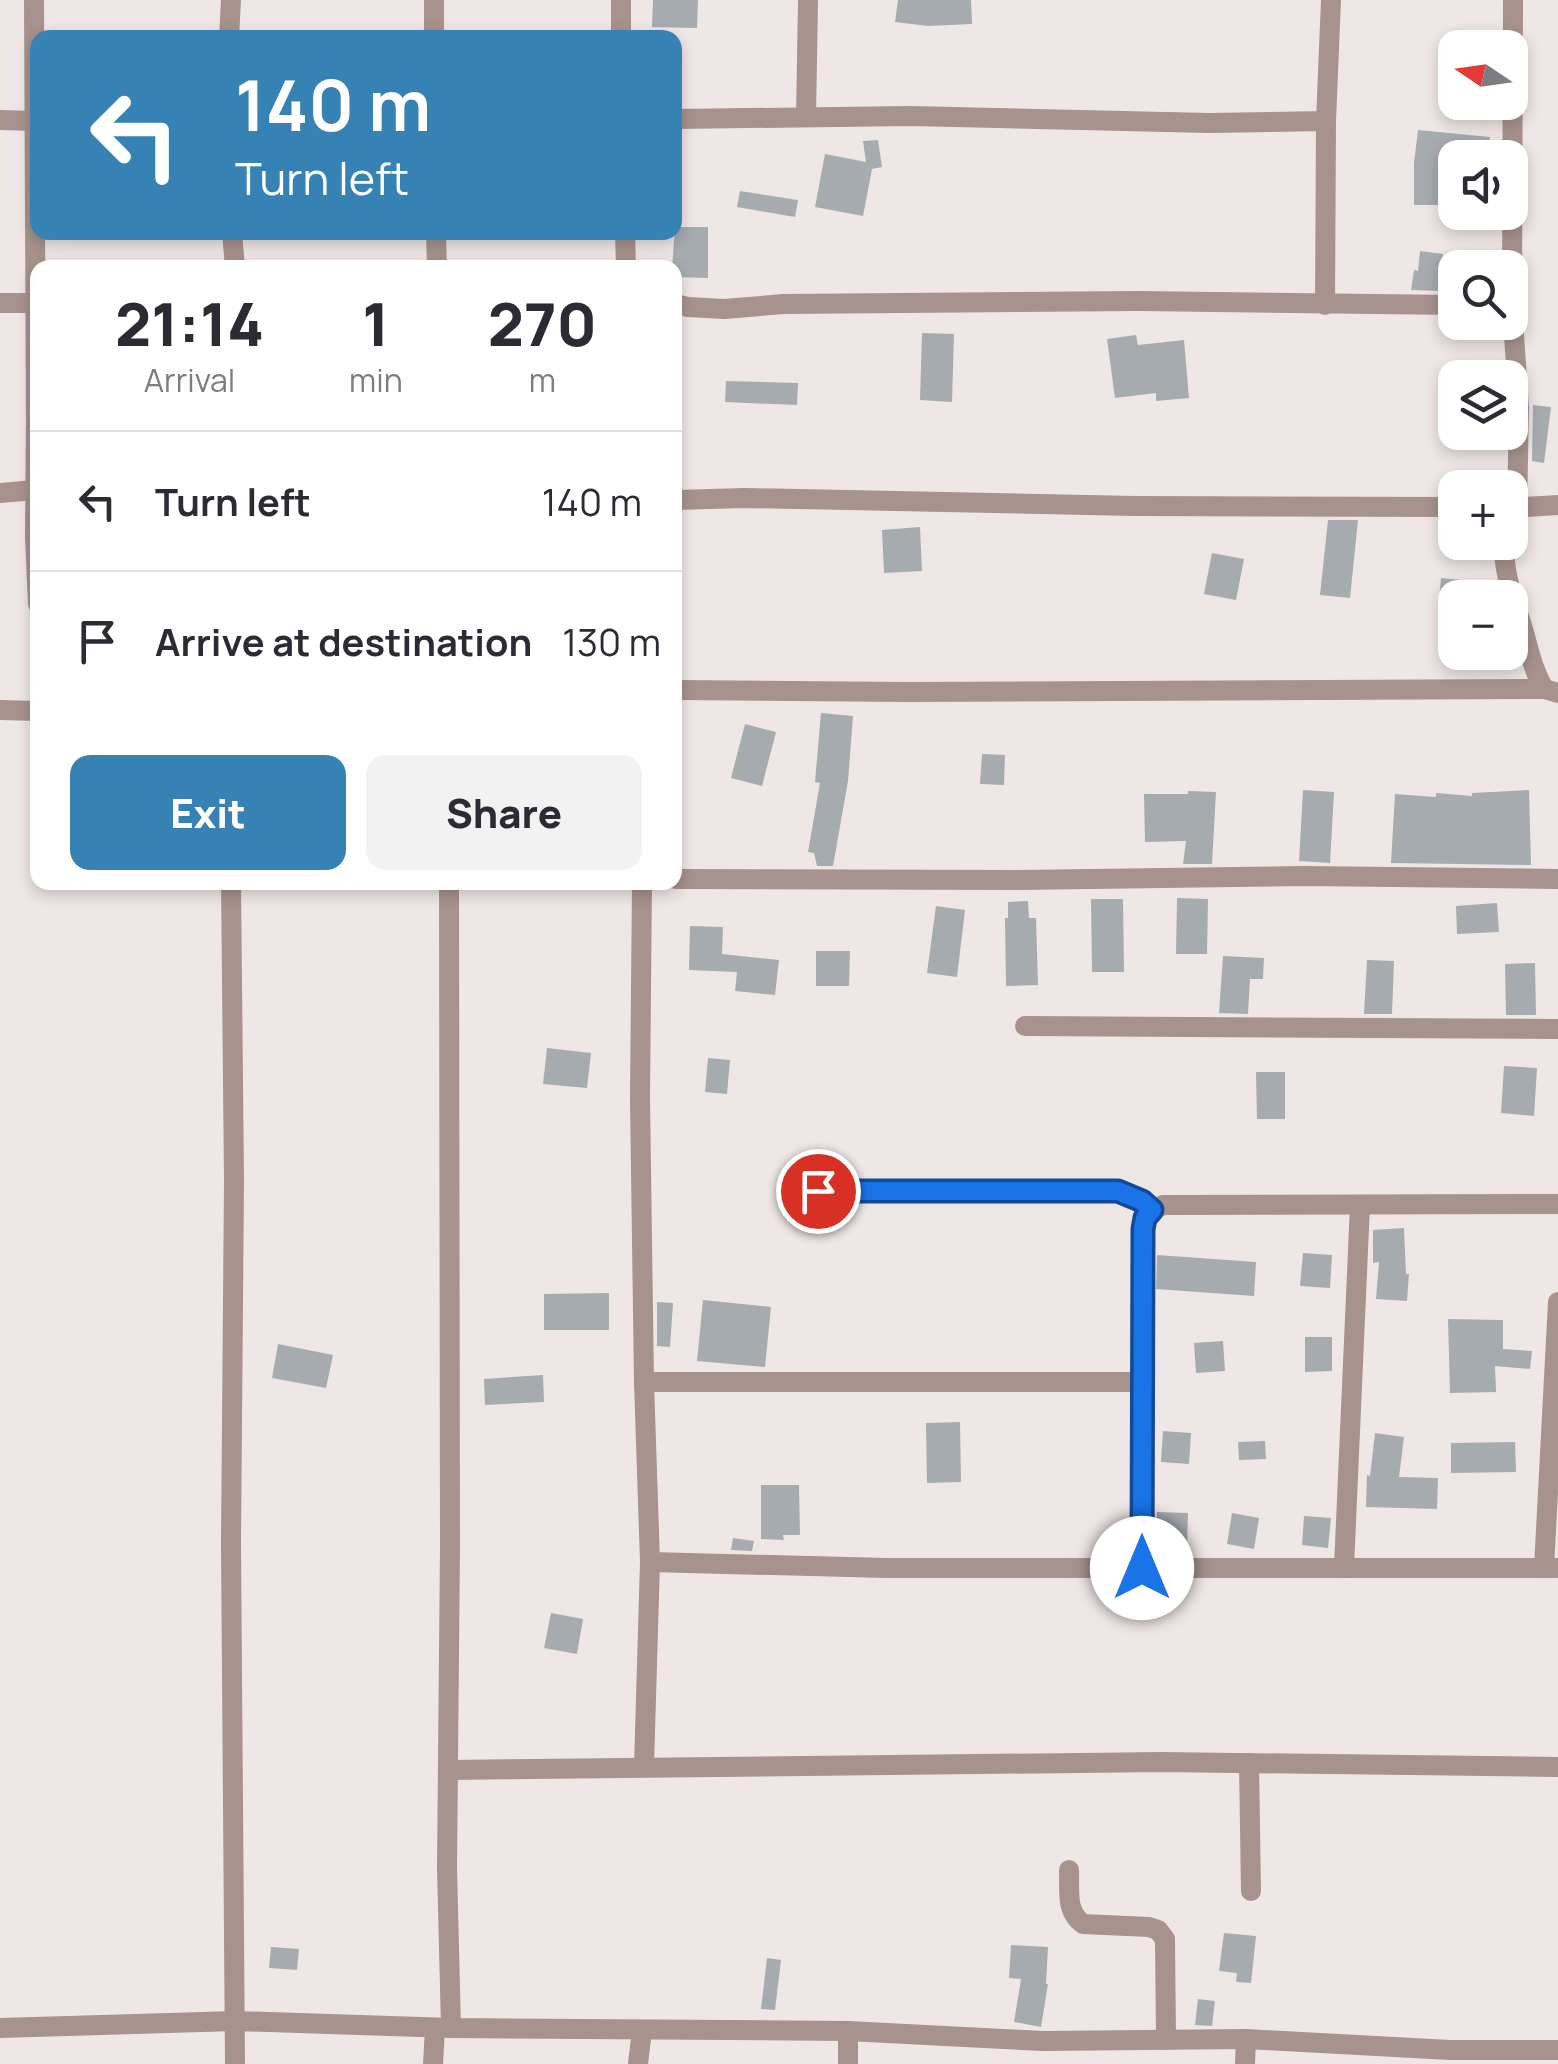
<!DOCTYPE html>
<meta charset="utf-8">
<style>
body{margin:0;font-family:Manrope,sans-serif;background:#f2f2f3;color:#2b2b33;height:100vh;display:flex;flex-direction:column;font-size:38px;white-space:nowrap}
*{box-sizing:border-box;margin:0}
p{font-size:32px;color:#7c7c81}
.icon{flex:none;width:55px;height:55px;fill:none;stroke:currentColor;stroke-width:2;stroke-linecap:round;stroke-linejoin:round}
.map{position:relative;flex:1;overflow:hidden}
.drawer{position:absolute;left:30px;top:260px;width:652px;height:630px;display:flex;flex-direction:column;background:#fff;border-radius:20px;box-shadow:0 5px 15px #0003}
.drawer>*{flex:none}
.top-card{position:absolute;left:30px;top:30px;width:652px;height:210px;border-radius:20px;box-shadow:0 5px 15px #0003;background:#3682b5;color:#fff;overflow:hidden}
.needle{width:65px;rotate:283deg}
.controls{position:absolute;left:1438px;top:30px;display:grid;gap:20px}
.controls a{display:grid;place-items:center;width:90px;height:90px;border-radius:20px;background:#fff;box-shadow:0 5px 15px #0003;font-size:50px}
.pin{position:absolute;display:grid;place-items:center;width:85px;height:85px;color:#fff;margin:-42px;border:5px solid #fff;border-radius:50%;box-shadow:0 2px 10px #0007}
.me{position:absolute;width:110px;margin:-55px;rotate:0deg;stroke-linejoin:round;filter:drop-shadow(0 0 8px #0008)}
.turn{display:flex;align-items:center;gap:35px;height:210px;padding:0 40px;font-size:45px}
.turn .icon{width:130px;height:130px;stroke-width:2.5}
.turn b{display:block;font-size:70px;line-height:85px}
.eta{display:flex;justify-content:space-evenly;align-items:center;height:170px;text-align:center}
.eta b{font-size:60px;font-weight:800;line-height:70px}
.button{display:flex;gap:20px;margin-top:auto;padding:20px 40px}
.button a{flex:1;height:115px;border-radius:20px;background:#3682b5;color:#fff;font-size:40px;font-weight:800;line-height:115px;text-align:center}
.button a+a{background:#f2f2f3;color:#2b2b33}
ul{padding:0;list-style:none}
li{display:flex;align-items:center;gap:30px;height:140px;padding:0 40px;border-top:2px solid #e1e1e2}
li div{flex:1}
li b{display:block;font-size:38px}
li em{font-style:normal}
.map>svg:first-child{display:block}
</style>
<div class="map">
<svg width="1558" height="2064" viewBox="0 0 1558 2064">
<rect width="100%" height="100%" fill="#efe7e6"/>
<g fill="#a6abaf">
<polygon points="653,0 698,0 697,28 652,27"/>
<polygon points="898,0 971,0 972,24 928,26 895,22"/>
<polygon points="1418,130 1490,137 1488,158 1455,158 1455,205 1414,205 1414,163"/>
<polygon points="878,140 882,167 872,169 863,216 815,207 825,154 866,162 863,141"/>
<polygon points="740,191 798,200 795,217 737,207"/>
<polygon points="675,227 708,227 708,278 675,277 675,268 672,268"/>
<polygon points="1420,251 1443,254 1438,291 1411,290 1414,270 1418,271"/>
<polygon points="922,333 954,334 952,402 920,400"/>
<polygon points="1136,335 1138,345 1184,340 1189,398 1156,401 1156,393 1115,398 1107,339"/>
<polygon points="726,381 798,383 797,405 725,402"/>
<polygon points="1533,405 1551,407 1544,463 1532,461"/>
<polygon points="1328,520 1358,520 1350,598 1320,595"/>
<polygon points="920,527 922,571 884,573 882,530"/>
<polygon points="1212,553 1244,559 1236,600 1204,594"/>
<polygon points="1441,578 1471,581 1469,598 1455,598 1455,601 1439,599"/>
<polygon points="821,713 853,716 848,781 833,866 817,866 814,853 808,852 820,783 815,782"/>
<polygon points="745,724 776,732 762,786 731,778"/>
<polygon points="982,754 1005,755 1004,785 980,784"/>
<polygon points="1303,790 1334,792 1330,863 1299,861"/>
<polygon points="1529,790 1531,865 1391,863 1395,794 1436,797 1436,793 1472,796 1472,793"/>
<polygon points="1188,791 1216,792 1212,864 1183,864 1186,841 1145,842 1144,794 1188,794"/>
<polygon points="1177,898 1208,899 1207,954 1176,954"/>
<polygon points="1091,899 1123,899 1124,972 1092,972"/>
<polygon points="1028,901 1029,918 1036,918 1038,985 1006,986 1005,918 1008,918 1008,902"/>
<polygon points="1497,903 1499,932 1457,934 1456,906"/>
<polygon points="936,906 965,910 957,977 927,973"/>
<polygon points="690,926 723,927 722,954 779,960 775,995 735,991 737,972 689,970"/>
<polygon points="816,951 850,951 849,986 816,986"/>
<polygon points="1223,956 1264,958 1263,979 1250,979 1248,1014 1219,1013"/>
<polygon points="1367,960 1394,961 1392,1014 1364,1014"/>
<polygon points="1535,963 1536,1015 1506,1015 1505,964"/>
<polygon points="547,1048 591,1053 587,1088 543,1084"/>
<polygon points="708,1058 730,1060 727,1094 705,1092"/>
<polygon points="1504,1066 1537,1068 1534,1116 1501,1113"/>
<polygon points="1256,1072 1285,1072 1285,1119 1257,1119"/>
<polygon points="1404,1228 1406,1274 1409,1274 1407,1301 1376,1299 1379,1262 1373,1263 1373,1230"/>
<polygon points="1303,1253 1332,1255 1330,1288 1300,1286"/>
<polygon points="1157,1255 1256,1262 1254,1296 1156,1289"/>
<polygon points="609,1293 609,1330 544,1330 544,1294"/>
<polygon points="703,1300 771,1307 765,1367 697,1361"/>
<polygon points="657,1302 673,1303 670,1347 657,1346"/>
<polygon points="1448,1319 1503,1320 1503,1349 1532,1351 1530,1369 1495,1366 1496,1392 1450,1393"/>
<polygon points="1305,1337 1332,1337 1332,1371 1305,1372"/>
<polygon points="1223,1341 1225,1371 1196,1373 1194,1343"/>
<polygon points="278,1344 333,1355 326,1388 272,1378"/>
<polygon points="543,1375 544,1402 485,1405 484,1379"/>
<polygon points="960,1422 961,1482 927,1483 926,1423"/>
<polygon points="1163,1431 1191,1433 1189,1464 1161,1462"/>
<polygon points="1375,1433 1404,1437 1399,1477 1438,1478 1437,1509 1366,1507 1367,1475 1370,1476"/>
<polygon points="1265,1441 1266,1459 1239,1460 1238,1442"/>
<polygon points="1515,1442 1516,1472 1451,1473 1451,1443"/>
<polygon points="761,1485 799,1485 800,1535 783,1535 784,1540 761,1539"/>
<polygon points="1157,1512 1188,1513 1187,1546 1155,1545"/>
<polygon points="1232,1513 1259,1518 1254,1549 1227,1544"/>
<polygon points="1304,1516 1331,1518 1328,1548 1302,1545"/>
<polygon points="733,1538 754,1541 752,1551 731,1550"/>
<polygon points="551,1613 583,1619 577,1654 544,1648"/>
<polygon points="1224,1933 1256,1936 1251,1983 1236,1982 1237,1973 1219,1971"/>
<polygon points="1011,1945 1048,1947 1046,1984 1048,1984 1041,2027 1014,2022 1021,1979 1009,1978"/>
<polygon points="271,1947 299,1949 297,1970 269,1968"/>
<polygon points="767,1958 781,1960 775,2010 761,2009"/>
<polygon points="1198,1999 1215,2001 1212,2026 1195,2025"/>
</g>
<g fill="none" stroke-linecap="round" stroke-linejoin="round">
<g stroke="#a8928d" stroke-width="20">
<polyline points="34,0 36,421 35,537 38,604"/>
<polyline points="621,0 621,38"/>
<polyline points="229,38 231,0"/>
<polyline points="434,38 434,0"/>
<polyline points="806,117 808,0"/>
<polyline points="675,119 911,116 1209,123 1326,121"/>
<polyline points="0,120 35,121"/>
<polyline points="232,232 235,268"/>
<polyline points="436,232 437,268"/>
<polyline points="625,232 626,268"/>
<polyline points="0,303 36,303"/>
<polyline points="675,304 688,307 724,309 784,304 1138,301 1455,305"/>
<polyline points="1325,305 1326,121 1331,0"/>
<polyline points="0,493 35,490"/>
<polyline points="675,500 745,498 1135,506 1455,507"/>
<polyline points="1510,508 1558,505"/>
<polyline points="1510,509 1517,508 1519,408 1512,307 1513,0"/>
<path d="M1504 542C1503 573 1514 600 1523 629 1529 650 1533 670 1544 689"/>
<polyline points="675,690 908,692 1544,689 1558,693"/>
<polyline points="0,710 38,711"/>
<polyline points="675,879 1017,880 1305,876 1558,879"/>
<polyline points="231,882 234,1181 231,1543 235,2064"/>
<polyline points="449,882 450,1546 447,1868 451,2028"/>
<polyline points="642,882 640,1098 644,1382 650,1562 644,1766"/>
<polyline points="1025,1026 1558,1029"/>
<polyline points="817,1191 1118,1191 1142,1201 1152,1211"/>
<polyline points="644,1382 1142,1382"/>
<polyline points="650,1562 887,1568 1558,1568"/>
<polyline points="1344,1567 1360,1205"/>
<path d="M1141 1568 1143 1229C1146 1215 1151 1211 1163 1205L1558 1204"/>
<polyline points="1544,1568 1558,1302"/>
<polyline points="1249,1763 1251,1891"/>
<polyline points="448,1770 1162,1762 1558,1767"/>
<path d="M1069 1870C1070 1890 1065 1911 1083 1924L1149 1927 1158 1930 1165 1939 1166 2040"/>
<polyline points="0,2028 236,2021 451,2028 848,2031 1043,2041 1246,2039 1450,2050 1558,2050"/>
<polyline points="433,2064 435,2028"/>
<polyline points="638,2064 642,2030"/>
<polyline points="848,2064 848,2031"/>
<polyline points="1245,2064 1246,2039"/>
</g>
</g>
<g fill="none" stroke-linecap="round" stroke-linejoin="round">
<defs>
<polyline id="route" points="818,1191 1118,1191 1142,1201 1152,1210 1145,1218 1143,1229 1142,1568"/>
</defs>
<use href="#route" stroke="#114b97" stroke-width="25"/>
<use href="#route" stroke="#1a73e8" stroke-width="18"/>
</g>
</svg>
<div class="controls">
<a><svg class="needle" viewBox="-14 -14 28 28"><path d="M0-13l5 13h-10z" fill="#e53935"/><path d="M0 13l5-13h-10z" fill="#7c7c81"/></svg></a>
<a><svg class="icon" aria-label="sound" viewBox="0 0 24 24"><path d="M4 9h4l5-4v14l-5-4H4zM17 9q2 3 0 6"/></svg></a>
<a><svg class="icon" aria-label="search" viewBox="0 0 24 24"><circle cx="10" cy="10" r="6"/><path d="M15 15l6 6"/></svg></a>
<a><svg class="icon" aria-label="layers" viewBox="0 0 24 24"><path d="M12 4l9 5-9 5-9-5zM3 14l9 5 9-5"/></svg></a>
<a>+</a>
<a>−</a>
</div>
<div class="pin" style="left:818px;top:1191px;background:#d93025"><svg class="icon" aria-label="arrive" viewBox="0 0 24 24"><path d="M6 21V4h12l-3 4 3 4H6"/></svg></div>
<svg class="me" style="left:1142px;top:1568px" viewBox="-20 -20 40 40"><circle r="19" fill="#fff"/><path d="M0-13L10 11 0 6-10 11z" fill="#1a73e8"/></svg>
<div class="top-card">
<div class="turn"><svg class="icon" aria-label="left" viewBox="0 0 24 24"><path d="M17 20v-9H6M10 6l-5 5 5 5"/></svg><div><b>140 m</b>Turn left</div></div>
</div>
<section class="drawer">
<div class="eta">
<div><b>21:14</b><p>Arrival</p></div>
<div><b>1</b><p>min</p></div>
<div><b>270</b><p>m</p></div>
</div>
<ul>
<li><svg class="icon" aria-label="left" viewBox="0 0 24 24"><path d="M17 20v-9H6M10 6l-5 5 5 5"/></svg><div><b>Turn left</b></div><em>140 m</em></li>
<li><svg class="icon" aria-label="arrive" viewBox="0 0 24 24"><path d="M6 21V4h12l-3 4 3 4H6"/></svg><div><b>Arrive at destination</b></div><em>130 m</em></li>
</ul>
<div class="button"><a>Exit</a><a>Share</a></div>
</section>
</div>
